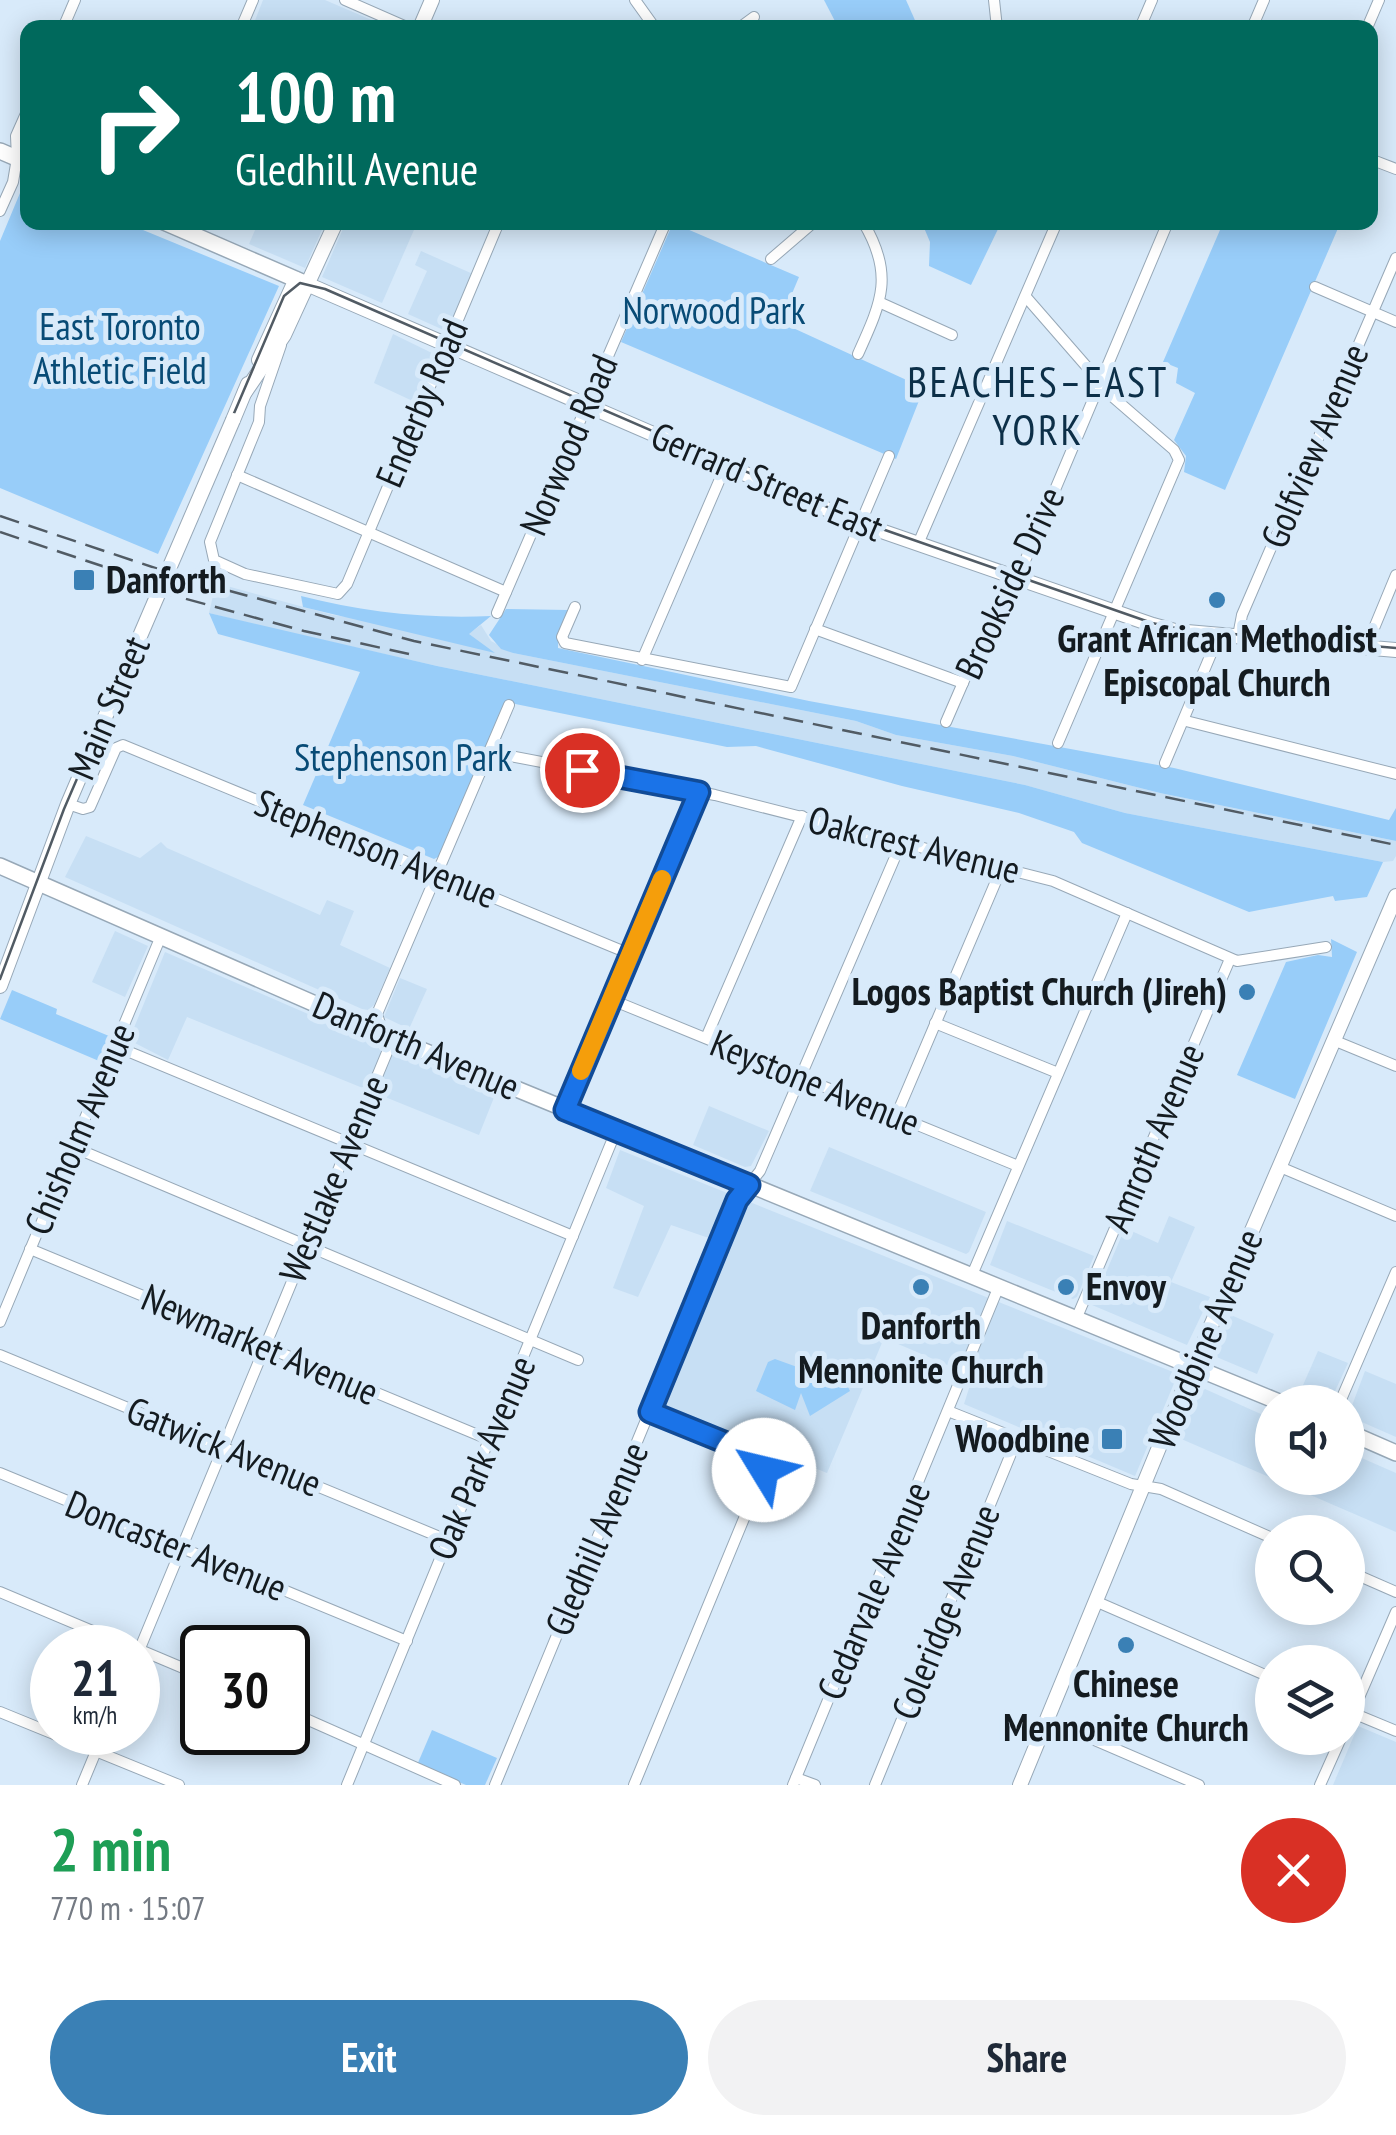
<!DOCTYPE html>
<meta charset="utf-8">
<style>
body{margin:0;font-family:"PT Sans Narrow",sans-serif;background:#f2f2f3;color:#1f2937;height:100vh;display:flex;flex-direction:column;font-size:38px;white-space:nowrap}
*{box-sizing:border-box;margin:0}
p{font-size:32px;color:#747a83}
.icon{flex:none;width:55px;height:55px;fill:none;stroke:currentColor;stroke-width:2;stroke-linecap:round;stroke-linejoin:round}
.map{position:relative;height:1785px;overflow:hidden}
.details{display:flex;flex-direction:column;background:#fff;flex:1}
.details>*{flex:none}
.hud{position:absolute;left:20px;top:20px;width:1358px;height:210px;border-radius:20px;box-shadow:0 5px 25px #0003;background:#00695c;color:#fff;overflow:hidden}
.tools{position:absolute;left:1255px;top:1385px;display:grid;gap:20px}
.tools a{display:grid;place-items:center;width:110px;height:110px;border-radius:50%;background:#fff;box-shadow:0 5px 25px #0003;font-size:50px}
.speed{position:absolute;left:30px;top:1625px;display:flex;gap:20px;font-size:50px;font-weight:700;text-align:center}
.speed>*{display:grid;place-content:center;width:130px;height:130px;border-radius:50%;background:#fff;box-shadow:0 5px 25px #0003;line-height:1}
.speed small{font-size:25px;font-weight:400}
.speed .limit{border:5px solid #111;border-radius:15px;background:#fff;color:#111}
.pin{position:absolute;display:grid;place-items:center;width:85px;height:85px;color:#fff;margin:-42px;border:5px solid #fff;border-radius:50%;box-shadow:0 2px 10px #0007}
.me{position:absolute;width:110px;margin:-55px;rotate:306deg;stroke-linejoin:round;filter:drop-shadow(0 0 8px #0008)}
.turn{display:flex;align-items:center;gap:35px;height:210px;padding:0 50px;font-size:45px}
.turn .icon{width:130px;height:130px;stroke-width:2.5}
.turn b{display:block;font-size:70px;line-height:85px}
.round{display:grid;place-items:center;flex:none;width:105px;height:105px;border-radius:52px;background:#f2f2f3}
.headline{display:flex;align-items:center;justify-content:space-between;height:170px;padding:0 50px}
h1{font-size:60px;font-weight:800;line-height:75px;color:#1e9e55}
.primary-button{display:flex;gap:20px;margin-top:auto;padding:20px 50px}
.primary-button a{flex:1;height:115px;border-radius:60px;background:#3a80b5;color:#fff;font-size:40px;font-weight:800;line-height:115px;text-align:center}
.primary-button a+a{background:#f2f2f3;color:#1f2937}
.map>svg:first-child{display:block}
</style>
<div class="map">
<svg width="1396" height="1785" viewBox="0 0 1396 1785">
<rect width="100%" height="100%" fill="#d8eafa"/>
<g fill="#c7dff4">
<polygon points="263,0 325,0 388,27 252,28"/>
<polygon points="346,222 417,223 382,303 322,277"/>
<polygon points="258,223 258,222 325,223 305,268 249,244"/>
<polygon points="421,251 473,274 448,332 408,314 427,271 415,265"/>
<polygon points="393,334 434,354 417,403 374,383"/>
<polygon points="216,583 333,615 468,634 481,625 491,641 513,653 856,721 896,735 1013,756 1160,793 1396,841 1396,856 1393,861 1383,862 1125,813 1025,785 437,666 261,626 209,613"/>
<polygon points="86,836 140,858 161,842 167,848 320,915 327,900 354,911 340,945 390,968 374,1005 368,1010 362,1009 65,877"/>
<polygon points="115,931 148,946 125,997 92,982"/>
<polygon points="165,952 495,1095 479,1135 187,1017 168,1060 129,1040"/>
<polygon points="400,978 427,989 409,1029 384,1017"/>
<polygon points="709,1106 769,1131 751,1166 745,1167 693,1145"/>
<polygon points="829,1147 986,1212 969,1252 966,1254 810,1191"/>
<polygon points="620,1150 1178,1374 1135,1476 964,1404 973,1376 884,1338 827,1473 664,1407 663,1405 729,1245 671,1225 638,1297 613,1288 644,1206 606,1188"/>
<polygon points="1169,1216 1195,1227 1171,1282 1210,1297 1187,1345 1092,1305 1125,1228 1158,1243"/>
<polygon points="1007,1221 1094,1256 1077,1297 1073,1299 990,1265"/>
<polygon points="1231,1315 1274,1334 1257,1374 1214,1356"/>
<polygon points="1318,1351 1348,1363 1330,1402 1300,1392"/>
<polygon points="1365,1371 1396,1384 1396,1437 1348,1416"/>
<polygon points="1205,1389 1272,1419 1272,1478 1348,1478 1348,1452 1396,1473 1396,1532 1179,1438 1197,1394"/>
<polygon points="1358,1726 1396,1742 1396,1785 1333,1785"/>
</g>
<g fill="#98cdf9">
<polygon points="824,0 906,0 918,27 838,27"/>
<polygon points="25,181 28,222 126,223 279,286 158,554 0,488 0,241"/>
<polygon points="1331,222 1339,226 1225,490 1184,472 1186,456 1174,440 1195,393 1176,383 1178,368 1163,362 1223,223"/>
<polygon points="673,223 799,277 780,322 924,388 896,459 621,342"/>
<polygon points="922,223 989,223 999,227 971,285 929,266 930,242"/>
<path d="M301 596C364 612 425 619 491 616L469 634 495 653 303 607Z"/>
<polygon points="506,609 568,610 558,639 558,648 809,701 1174,768 1389,820 1396,808 1396,841 1160,793 1013,756 896,735 856,721 513,653 501,649 489,635"/>
<polygon points="209,613 437,666 1025,785 1125,813 1383,862 1367,897 1335,901 1333,896 1249,912 1082,843 1074,832 1019,813 902,786 756,746 727,747 506,702 440,856 434,859 303,805 360,672 218,634"/>
<polygon points="1331,939 1357,952 1295,1099 1237,1075 1286,962 1318,955 1332,957"/>
<polygon points="12,990 57,1009 56,1014 109,1036 99,1061 0,1019"/>
<polygon points="775,1359 847,1385 850,1391 810,1416 801,1393 795,1410 756,1391 768,1362"/>
<polygon points="432,1730 497,1758 485,1785 466,1785 417,1765"/>
</g>
<g fill="none" stroke-linecap="round" stroke-linejoin="round">
<defs>
<g id="street">
<polyline points="345,0 409,28"/>
<polyline points="635,0 655,28"/>
<polyline points="994,0 997,28"/>
<polyline points="63,28 75,0"/>
<polyline points="241,28 253,0"/>
<polyline points="739,28 754,17"/>
<polyline points="1140,28 1152,0"/>
<polyline points="1252,28 1264,0"/>
<polyline points="1367,28 1379,0"/>
<polyline points="1370,159 1396,169"/>
<polyline points="0,211 13,182 17,158 16,136 28,109"/>
<polyline points="771,259 814,222"/>
<polyline points="1315,287 1396,322"/>
<polyline points="1026,297 1114,398 1174,450 1179,460 1058,743"/>
<polyline points="881,303 952,335"/>
<polyline points="281,345 260,406 259,422 210,542 214,560 245,574 338,594 347,584 499,222"/>
<path d="M858 354C881 303 895 275 863 222"/>
<polyline points="237,475 506,592"/>
<polyline points="918,544 1057,222"/>
<polyline points="575,607 562,637 565,643 791,687 889,456"/>
<polyline points="497,613 666,222"/>
<polyline points="815,629 963,683"/>
<polyline points="1238,636 1242,615 1396,258"/>
<polyline points="1371,648 1372,633 1396,575"/>
<polyline points="642,660 726,465"/>
<polyline points="1186,721 1396,774"/>
<polyline points="946,722 1005,586 1022,568 1168,222"/>
<polyline points="489,752 715,795 1053,881 1237,961 1326,947"/>
<polyline points="1165,763 1219,635"/>
<polyline points="68,804 83,809 90,807 116,748 123,745 630,954"/>
<polyline points="612,1000 1018,1166"/>
<polyline points="935,1023 1058,1073"/>
<polyline points="706,1038 802,816"/>
<polyline points="1333,1040 1396,1066"/>
<polyline points="115,1046 573,1236"/>
<polyline points="565,1110 699,792"/>
<polyline points="896,1116 1002,867"/>
<polyline points="73,1147 578,1360"/>
<polyline points="1280,1167 1396,1216"/>
<polyline points="30,1249 490,1440"/>
<polyline points="972,1275 1127,913"/>
<polyline points="1077,1317 1230,959"/>
<polyline points="0,1322 161,936"/>
<polyline points="0,1355 447,1540"/>
<polyline points="1340,1402 1396,1272"/>
<polyline points="948,1411 1131,1484 1161,1489 1272,1538"/>
<polyline points="0,1473 407,1641"/>
<polyline points="1348,1571 1396,1592"/>
<polyline points="0,1592 133,1648"/>
<polyline points="1095,1601 1272,1678"/>
<polyline points="138,1649 202,1676"/>
<polyline points="138,1653 388,1050 377,1014 509,705"/>
<polyline points="288,1711 455,1785"/>
<polyline points="1348,1711 1396,1731"/>
<polyline points="0,1712 179,1785"/>
<polyline points="1048,1720 1199,1785"/>
<polyline points="1348,1723 1396,1612"/>
<polyline points="796,1778 815,1785"/>
<polyline points="82,1785 104,1732"/>
<polyline points="347,1785 616,1131"/>
<polyline points="495,1785 737,1200 760,1171 902,841"/>
<polyline points="634,1785 764,1470 764,1463 751,1453 650,1412"/>
<polyline points="793,1785 999,1286"/>
<polyline points="875,1785 1017,1439"/>
<polyline points="1320,1785 1341,1738"/>
</g>
<g id="secondary">
<polyline points="420,28 432,0"/>
<polyline points="309,285 861,524 1153,625 1175,631 1396,650"/>
<polyline points="259,360 296,279"/>
<polyline points="245,392 284,335 336,222"/>
<polyline points="233,420 248,384"/>
<polyline points="0,986 68,804 106,715"/>
<polyline points="1020,1785 1167,1428 1396,896"/>
</g>
<g id="primary">
<polyline points="0,151 28,163"/>
<polyline points="164,222 309,285"/>
<polyline points="0,866 402,1042 1279,1402"/>
<polyline points="1348,1432 1396,1453"/>
</g>
</defs>
<use href="#street" stroke="#97a8b7" stroke-width="12"/>
<use href="#secondary" stroke="#97a8b7" stroke-width="16"/>
<use href="#primary" stroke="#97a8b7" stroke-width="18"/>
<use href="#street" stroke="#fff" stroke-width="10"/>
<use href="#secondary" stroke="#fff" stroke-width="14"/>
<use href="#primary" stroke="#fff" stroke-width="15"/>
<polyline stroke="#515b64" stroke-width="2.5" points="0,979 64,809 238,404 284,296 300,283 325,289 862,522 1152,623 1186,630 1396,648"/>
<g stroke="#515b64" stroke-width="2.5" stroke-dasharray="20 10" stroke-linecap="butt">
<polyline points="0,516 197,582 414,641 1396,845"/>
<polyline points="0,532 171,589"/>
<polyline points="157,591 304,631 409,654"/>
</g>
<defs>
<polyline id="secondary-bridge" points="106,715 233,420"/>
</defs>
<use href="#secondary-bridge" stroke="#97a8b7" stroke-width="16" stroke-linecap="butt"/>
<use href="#secondary-bridge" stroke="#fff" stroke-width="14"/>
</g>
<g fill="none" stroke-linecap="round" stroke-linejoin="round">
<defs>
<polyline id="route" points="582,770 699,792 565,1110 749,1185 737,1200 650,1412 751,1453 764,1463 764,1470"/>
</defs>
<use href="#route" stroke="#114b97" stroke-width="25"/>
<use href="#route" stroke="#1a73e8" stroke-width="18"/>
<polyline stroke="#f59e0b" stroke-width="18" points="581,1071 662,879"/>
</g>
<g fill="#3a80b5" stroke="#d8eafa" stroke-width="4">
<rect x="72" y="568" width="24" height="24" rx="5"/>
<circle cx="1217" cy="600" r="10"/>
<circle cx="1247" cy="992" r="10"/>
<circle cx="921" cy="1287" r="10"/>
<circle cx="1066" cy="1287" r="10"/>
<rect x="1100" y="1427" width="24" height="24" rx="5"/>
<circle cx="1126" cy="1645" r="10"/>
</g>
<g text-anchor="middle" stroke-width="10" stroke-linejoin="round" paint-order="stroke">
<g font-size="38" fill="#084b76" stroke="#d8eafa">
<text x="714" y="324">Norwood Park</text>
<text x="120" y="340">East Toronto<tspan x="120" dy="44">Athletic Field</tspan></text>
<text x="403" y="771">Stephenson Park</text>
</g>
<g font-size="38" fill="#141b20" stroke="#d8eafa">
<text transform="translate(422 403) rotate(-67)" y="13">Enderby Road</text>
<text transform="translate(569 445) rotate(-67)" y="13">Norwood Road</text>
<text transform="translate(1315 446) rotate(-67)" y="13">Golfview Avenue</text>
<text transform="translate(767 482) rotate(23)" y="13">Gerrard Street East</text>
<text transform="translate(1010 583) rotate(-65)" y="13">Brookside Drive</text>
<text transform="translate(109 708) rotate(-67)" y="13">Main Street</text>
<text transform="translate(914 845) rotate(14)" y="13">Oakcrest Avenue</text>
<text transform="translate(376 849) rotate(22)" y="13">Stephenson Avenue</text>
<text transform="translate(416 1046) rotate(23)" y="13">Danforth Avenue</text>
<text transform="translate(815 1083) rotate(22)" y="13">Keystone Avenue</text>
<text transform="translate(80 1129) rotate(-67)" y="13">Chisholm Avenue</text>
<text transform="translate(1154 1138) rotate(-67)" y="13">Amroth Avenue</text>
<text transform="translate(334 1179) rotate(-67)" y="13">Westlake Avenue</text>
<text transform="translate(1206 1339) rotate(-67)" y="13">Woodbine Avenue</text>
<text transform="translate(260 1345) rotate(23)" y="13">Newmarket Avenue</text>
<text transform="translate(224 1447) rotate(22)" y="13">Gatwick Avenue</text>
<text transform="translate(482 1458) rotate(-67)" y="13">Oak Park Avenue</text>
<text transform="translate(597 1539) rotate(-67)" y="13">Gledhill Avenue</text>
<text transform="translate(176 1546) rotate(22)" y="13">Doncaster Avenue</text>
<text transform="translate(874 1591) rotate(-67)" y="13">Cedarvale Avenue</text>
<text transform="translate(946 1612) rotate(-68)" y="13">Coleridge Avenue</text>
</g>
<g font-size="38" font-weight="bold" fill="#141b20" stroke="#d8eafa">
<text x="106" y="593" text-anchor="start">Danforth</text>
<text x="1217" y="652">Grant African Methodist<tspan x="1217" dy="44">Episcopal Church</tspan></text>
<text x="1227" y="1005" text-anchor="end">Logos Baptist Church (Jireh)</text>
<text x="1086" y="1300" text-anchor="start">Envoy</text>
<text x="921" y="1339">Danforth<tspan x="921" dy="44">Mennonite Church</tspan></text>
<text x="1090" y="1452" text-anchor="end">Woodbine</text>
<text x="1126" y="1697">Chinese<tspan x="1126" dy="44">Mennonite Church</tspan></text>
</g>
<g font-size="42" letter-spacing="2.5" fill="#0c2f48" stroke="#d8eafa">
<text x="1038" y="397">BEACHES–EAST<tspan x="1038" dy="48">YORK</tspan></text>
</g>
</g>
</svg>
<div class="tools">
<a><svg class="icon" aria-label="sound" viewBox="0 0 24 24"><path d="M4 9h4l5-4v14l-5-4H4zM17 9q2 3 0 6"/></svg></a>
<a><svg class="icon" aria-label="search" viewBox="0 0 24 24"><circle cx="10" cy="10" r="6"/><path d="M15 15l6 6"/></svg></a>
<a><svg class="icon" aria-label="layers" viewBox="0 0 24 24"><path d="M12 4l9 5-9 5-9-5zM3 14l9 5 9-5"/></svg></a>
</div>
<div class="speed"><div>21<small>km/h</small></div><div class="limit">30</div></div>
<div class="pin" style="left:582px;top:770px;background:#d93025"><svg class="icon" aria-label="arrive" viewBox="0 0 24 24"><path d="M6 21V4h12l-3 4 3 4H6"/></svg></div>
<svg class="me" style="left:764px;top:1470px" viewBox="-20 -20 40 40"><circle r="19" fill="#fff"/><path d="M0-13L10 11 0 6-10 11z" fill="#1a73e8"/></svg>
<div class="hud">
<div class="turn"><svg class="icon" aria-label="right" viewBox="0 0 24 24"><path d="M7 20v-9h11M14 6l5 5-5 5"/></svg><div><b>100 m</b>Gledhill Avenue</div></div>
</div>
</div>
<section class="details">
<div class="headline"><div><h1>2 min</h1><p>770 m · 15:07</p></div><a class="round" style="background:#d93025;color:#fff"><svg class="icon" aria-label="close" viewBox="0 0 24 24"><path d="M6 6l12 12M18 6L6 18"/></svg></a></div>
<div class="primary-button"><a>Exit</a><a>Share</a></div>
</section>
